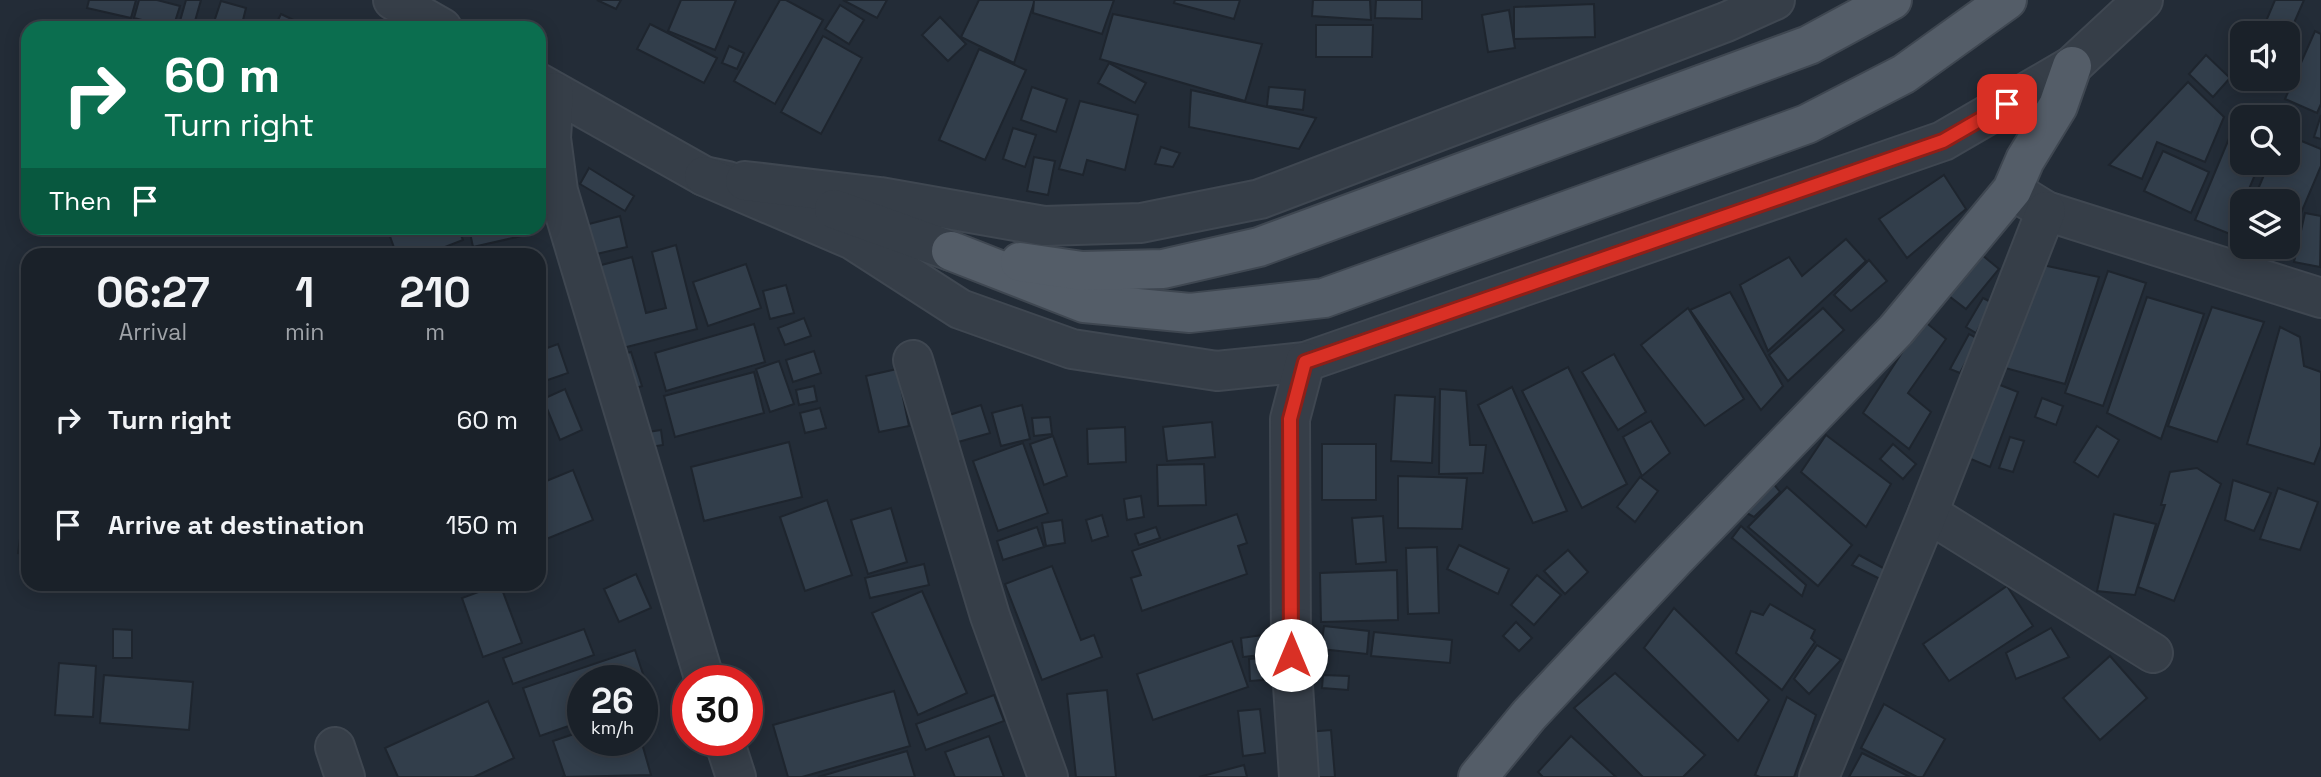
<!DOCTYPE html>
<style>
body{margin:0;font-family:"Space Grotesk",sans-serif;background:#272e35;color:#f1f3f6;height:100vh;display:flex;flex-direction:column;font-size:26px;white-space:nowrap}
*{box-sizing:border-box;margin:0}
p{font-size:23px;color:#9fa3a8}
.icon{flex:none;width:38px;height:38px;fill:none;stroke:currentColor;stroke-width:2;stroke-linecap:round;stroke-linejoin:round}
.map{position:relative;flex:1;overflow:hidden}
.sheet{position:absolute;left:21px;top:248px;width:525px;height:343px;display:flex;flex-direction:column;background:#1a2129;border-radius:21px;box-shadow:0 4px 18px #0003,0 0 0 2px #383e46}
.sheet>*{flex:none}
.hud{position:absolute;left:21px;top:21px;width:525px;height:214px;border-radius:21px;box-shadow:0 4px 18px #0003,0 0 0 2px #383e46;background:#0b6e4f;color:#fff;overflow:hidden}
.buttons{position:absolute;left:2230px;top:21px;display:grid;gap:14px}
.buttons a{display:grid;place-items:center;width:70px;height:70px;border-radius:14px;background:#1a2129;box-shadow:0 4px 18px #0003,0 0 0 2px #383e46;font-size:35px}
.speed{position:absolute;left:567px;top:665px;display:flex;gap:14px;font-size:35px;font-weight:700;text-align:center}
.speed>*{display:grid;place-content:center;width:91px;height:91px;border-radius:50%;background:#1a2129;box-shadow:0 4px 18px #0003,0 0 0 2px #383e46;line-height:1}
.speed small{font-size:18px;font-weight:400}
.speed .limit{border:10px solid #d22;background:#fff;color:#111}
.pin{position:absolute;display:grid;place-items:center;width:60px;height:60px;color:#fff;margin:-30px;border-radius:14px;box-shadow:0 4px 10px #0006}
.me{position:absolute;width:77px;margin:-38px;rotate:0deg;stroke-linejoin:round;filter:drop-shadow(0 0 5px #0008)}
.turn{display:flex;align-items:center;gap:24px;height:147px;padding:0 28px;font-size:32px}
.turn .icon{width:91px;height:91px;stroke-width:2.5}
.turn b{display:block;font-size:49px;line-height:60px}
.then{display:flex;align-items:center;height:66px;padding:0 28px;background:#0003;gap:14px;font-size:26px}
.eta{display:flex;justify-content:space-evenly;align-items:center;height:119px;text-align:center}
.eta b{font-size:42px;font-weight:600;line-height:49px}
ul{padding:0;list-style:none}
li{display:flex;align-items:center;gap:21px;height:105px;padding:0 28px}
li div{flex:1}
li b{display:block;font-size:26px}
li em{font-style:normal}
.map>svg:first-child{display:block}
</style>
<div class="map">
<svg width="2321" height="777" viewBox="0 0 2321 777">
<rect width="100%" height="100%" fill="#232c37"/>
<g fill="#323e4b" stroke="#1e252e" stroke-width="2">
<polygon points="89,0 136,0 131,18 87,8"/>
<polygon points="139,0 157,0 180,6 173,28 134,18"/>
<polygon points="186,0 201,0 193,28 178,28"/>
<polygon points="597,0 621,0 616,9"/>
<polygon points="681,0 736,0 715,50 668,31"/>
<polygon points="780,0 786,0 823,20 775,104 734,81"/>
<polygon points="843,0 887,0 877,18"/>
<polygon points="979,0 1035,0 1014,63 961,37"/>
<polygon points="1034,0 1114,0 1102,34 1033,13"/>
<polygon points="1175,0 1240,0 1234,19 1174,3"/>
<polygon points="1313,0 1370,0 1371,20 1312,16"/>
<polygon points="1376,0 1422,0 1422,19 1375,18"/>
<polygon points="2275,0 2304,0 2287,39 2287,33 2261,33"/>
<polygon points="221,1 246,8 241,28 212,28"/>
<polygon points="1594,4 1595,37 1514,39 1514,7"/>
<polygon points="840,5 864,20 849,44 825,29"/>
<polygon points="1509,10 1515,48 1488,52 1482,15"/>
<polygon points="281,14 310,28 274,28"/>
<polygon points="1113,14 1262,44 1245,101 1100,59"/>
<polygon points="940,17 966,44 948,61 922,35"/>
<polygon points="650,24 717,58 704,83 637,49"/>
<polygon points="1316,25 1373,25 1372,57 1316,57"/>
<polygon points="2315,31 2321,34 2321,104 2317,113 2285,99"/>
<polygon points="823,36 862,58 821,134 781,112"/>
<polygon points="729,46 744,53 737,69 722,63"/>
<polygon points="979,49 1026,70 985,160 939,140"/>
<polygon points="2206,55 2230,78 2213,97 2189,74"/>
<polygon points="1109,63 1146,83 1135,103 1098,83"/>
<polygon points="2188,82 2224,117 2205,162 2157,142 2142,179 2109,165"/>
<polygon points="1032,87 1067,99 1056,132 1021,120"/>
<polygon points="1269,87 1305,90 1303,110 1267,106"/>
<polygon points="1191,90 1316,118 1299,149 1189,127"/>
<polygon points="1080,101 1138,115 1125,170 1087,160 1083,175 1059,169"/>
<polygon points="2240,112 2253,117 2242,117 2242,163 2260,163 2230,234 2195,220"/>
<polygon points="2321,115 2321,139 2314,137"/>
<polygon points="1013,128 1036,135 1025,167 1003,159"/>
<polygon points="2287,135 2321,149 2321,166 2287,246 2287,201 2253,201 2269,163 2287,163"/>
<polygon points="1161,147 1180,153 1173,167 1155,164"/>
<polygon points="2163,151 2209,172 2191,213 2144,191"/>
<polygon points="1034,157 1055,161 1048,195 1027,191"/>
<polygon points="589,168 634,196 625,211 580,184"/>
<polygon points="1944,175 1966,209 1907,258 1879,219"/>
<polygon points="2305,213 2321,216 2320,267 2294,262"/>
<polygon points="620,216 627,247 592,255 585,225"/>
<polygon points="387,228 458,228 463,240 422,256 397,256"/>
<polygon points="469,228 524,228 526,235 473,247"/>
<polygon points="1846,239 1866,261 1768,351 1740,285 1789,257 1802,276"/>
<polygon points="676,245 697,329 611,351 590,268 632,257 646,313 666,308 652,252"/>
<polygon points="1982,255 1999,269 1966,309 1949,296"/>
<polygon points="1869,260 1887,281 1851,311 1834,295"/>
<polygon points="2033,263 2099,277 2065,384 1998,366"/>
<polygon points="746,264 761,308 708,326 693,282"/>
<polygon points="2108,271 2146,283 2103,406 2065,393"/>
<polygon points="786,285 794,313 770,319 763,291"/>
<polygon points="1730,292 1783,386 1761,410 1690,310"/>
<polygon points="2147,297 2204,314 2161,439 2107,413"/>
<polygon points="1983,298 1993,303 1976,333 1966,327"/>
<polygon points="2212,307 2264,322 2217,442 2168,426"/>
<polygon points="1688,308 1744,399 1705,426 1641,345"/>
<polygon points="1823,308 1844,330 1788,381 1769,355"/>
<polygon points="804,318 811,336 785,345 778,328"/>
<polygon points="1923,320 1946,339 1908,393 1931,412 1909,449 1863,413"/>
<polygon points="754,324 765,362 666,391 655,353"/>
<polygon points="2280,327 2300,337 2304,366 2321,372 2321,446 2314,464 2247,444"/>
<polygon points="1969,334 1978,339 1960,373 1950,369"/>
<polygon points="558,344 568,373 539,383 539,351"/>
<polygon points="814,351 821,373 793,382 786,360"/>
<polygon points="631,352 642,386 623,392 612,357"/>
<polygon points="1614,354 1646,412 1618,430 1582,372"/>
<polygon points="779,361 794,404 770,412 756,369"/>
<polygon points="1568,367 1627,484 1582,508 1522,391"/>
<polygon points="897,369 909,426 879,432 866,376"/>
<polygon points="754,372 764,413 675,437 664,396"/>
<polygon points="1995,383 2018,392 1990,467 1966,457"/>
<polygon points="814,386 817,401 799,405 796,390"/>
<polygon points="1512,387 1567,511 1533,523 1478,405"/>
<polygon points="565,389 582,430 560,440 543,399"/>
<polygon points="1440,389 1466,391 1470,445 1486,445 1483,473 1439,474"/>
<polygon points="1395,395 1435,397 1432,463 1391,461"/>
<polygon points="2042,398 2063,406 2056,425 2035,417"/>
<polygon points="981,405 990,433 951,444 943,417"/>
<polygon points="1022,405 1030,439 1001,446 992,413"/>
<polygon points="820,408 826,428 805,433 800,413"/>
<polygon points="1050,417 1052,434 1034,436 1032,418"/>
<polygon points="1651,421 1670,453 1642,476 1623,437"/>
<polygon points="1212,422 1215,457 1167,461 1163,427"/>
<polygon points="2097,426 2119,440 2098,477 2074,462"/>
<polygon points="1125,427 1126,462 1088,464 1087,429"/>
<polygon points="661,430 663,445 637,449 635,434"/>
<polygon points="1826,435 1891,484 1866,527 1801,472"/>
<polygon points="1053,436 1067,476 1044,485 1030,444"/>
<polygon points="2010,437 2024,441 2013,472 1999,468"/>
<polygon points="789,442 802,497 704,521 691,467"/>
<polygon points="1023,443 1048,513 998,531 973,461"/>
<rect x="1322" y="444" width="54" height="56"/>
<polygon points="1893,444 1916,464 1903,479 1880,459"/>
<polygon points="1204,464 1206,505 1158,506 1157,465"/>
<polygon points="2197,468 2221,484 2174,601 2138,587 2165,505 2161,505 2170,472"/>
<polygon points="573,470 593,520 539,542 539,484"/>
<polygon points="1398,476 1467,478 1462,529 1398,528"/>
<polygon points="1640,477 1658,491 1635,522 1617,507"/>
<polygon points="1768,477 1780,492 1754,517 1734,506"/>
<polygon points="2233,480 2271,493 2254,531 2225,520"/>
<polygon points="1787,487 1852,545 1818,586 1748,527"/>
<polygon points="2278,488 2318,502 2300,550 2260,539"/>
<polygon points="1141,496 1144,517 1127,520 1124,499"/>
<polygon points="26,497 28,497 28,554 18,553"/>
<polygon points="827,500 852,575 805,591 780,517"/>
<polygon points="891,508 907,562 868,574 851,520"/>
<polygon points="1237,514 1247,543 1238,546 1247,574 1142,611 1131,578 1141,575 1132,551"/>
<polygon points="2114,514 2156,524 2135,595 2097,591"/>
<polygon points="1102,515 1108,536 1092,541 1086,520"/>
<polygon points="1383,516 1386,562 1356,564 1352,518"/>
<polygon points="1062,520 1065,543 1046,546 1042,523"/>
<polygon points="1741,526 1806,585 1802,596 1732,538"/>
<polygon points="1037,527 1044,547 1003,560 997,541"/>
<polygon points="1156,527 1160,538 1139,545 1135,534"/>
<polygon points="1459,545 1509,569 1498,594 1447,569"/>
<polygon points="1437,547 1439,613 1408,614 1406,548"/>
<polygon points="1568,550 1588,572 1565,594 1544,571"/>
<polygon points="1859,555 1885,569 1880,579 1852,565"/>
<polygon points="924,564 929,585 870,598 865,578"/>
<polygon points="1052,566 1081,640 1094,635 1102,657 1042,680 1005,584"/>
<polygon points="1397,570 1398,620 1321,622 1320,573"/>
<polygon points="636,574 651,608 619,622 604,589"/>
<polygon points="1537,575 1561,595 1534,625 1511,605"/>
<polygon points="500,584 522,643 483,657 462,598"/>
<polygon points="2007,586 2033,626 1949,681 1923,644"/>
<polygon points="922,591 967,693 918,715 872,613"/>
<polygon points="1770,604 1815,630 1811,638 1815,642 1782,690 1736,653 1751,611 1763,615"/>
<polygon points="1674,608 1769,700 1738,741 1644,648"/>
<polygon points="1516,622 1532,638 1519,651 1503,636"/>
<polygon points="1324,626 1369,631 1367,654 1321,649"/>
<polygon points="2051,628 2069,657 2016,679 2006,653"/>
<polygon points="113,629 132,630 132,658 113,658"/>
<polygon points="584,629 594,655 513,684 503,658"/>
<polygon points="1374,632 1452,640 1450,663 1371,656"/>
<polygon points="1270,634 1272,654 1243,657 1241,638"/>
<polygon points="1232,641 1248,687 1153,720 1137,674"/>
<polygon points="1817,645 1841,660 1809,694 1794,679"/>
<polygon points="635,650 651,698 642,701 642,681 583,681 583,721 540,736 523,688"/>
<polygon points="2110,656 2147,698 2100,740 2063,698"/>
<polygon points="1261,658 1263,680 1250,681 1249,659"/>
<polygon points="59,663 96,666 93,717 55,715"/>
<polygon points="1615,673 1705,755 1683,777 1643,777 1574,708"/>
<polygon points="104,675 193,682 189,730 100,723"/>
<polygon points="1323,675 1349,676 1348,690 1322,688"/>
<polygon points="1107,690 1116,777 1076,777 1067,694"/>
<polygon points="894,691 910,746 802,777 788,777 773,725"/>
<polygon points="994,695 1004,721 926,750 916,724"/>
<polygon points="1787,697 1816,715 1794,777 1760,777 1755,775"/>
<polygon points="488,701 514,758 474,777 398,777 385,748"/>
<polygon points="1884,704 1945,739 1923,777 1917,777 1861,748"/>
<polygon points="1260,709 1265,753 1243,756 1238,711"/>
<polygon points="1331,730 1335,777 1311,777 1307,732"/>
<polygon points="583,731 583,740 595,740 598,749 625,740 641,740 651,775 562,777 565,776 553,741"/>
<polygon points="989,736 1004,777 955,777 945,752"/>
<polygon points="1571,736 1616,777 1543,777 1538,772"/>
<polygon points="907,751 915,777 818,777"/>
<polygon points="1862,753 1910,777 1849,777"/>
<polygon points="1244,765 1247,777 1199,777"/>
</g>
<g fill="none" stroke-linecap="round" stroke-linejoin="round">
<defs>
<g id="minor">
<polyline points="393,0 442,28"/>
<polyline points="539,83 704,176 728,181"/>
<polyline points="554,92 551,138 558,191 705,681"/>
<polyline points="704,176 853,240 960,309 1072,349 1217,371 1305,362 1943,141 2072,66 2143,0"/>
<polyline points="745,181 880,197 1044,226 1141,223 1260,199 1726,22 1775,0"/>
<polyline points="2025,198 2046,211 2321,298"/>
<polyline points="834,209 951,251"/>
<polyline points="913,360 990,616 1048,777"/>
<polyline points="1928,513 2153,653"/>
<polyline points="724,740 736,777"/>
<polyline points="335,747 345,777"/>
<polyline points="1299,777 1291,655 1290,419 1305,362"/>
<polyline points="1819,777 1928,513 2046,211"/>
</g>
<g id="major">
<polyline points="951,251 1084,303 1190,313 1324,298 1807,124 1904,74 2007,0"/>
<polyline points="1020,262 1082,271 1163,269 1259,247 1809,45 1892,0"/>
<polyline points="1478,777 1529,715 1675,559 1896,330 2012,190 2025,160 2058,106 2072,66"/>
</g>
</defs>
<use href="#minor" stroke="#3f4751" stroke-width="42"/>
<use href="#major" stroke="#3f4751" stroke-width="42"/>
<use href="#minor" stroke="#363e48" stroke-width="38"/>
<use href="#major" stroke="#545d68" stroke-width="38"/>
</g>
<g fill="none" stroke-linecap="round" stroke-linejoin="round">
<defs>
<polyline id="route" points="1291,655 1290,419 1305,362 1943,141 2007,104"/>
</defs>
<use href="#route" stroke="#8d1f18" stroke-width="18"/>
<use href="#route" stroke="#d93025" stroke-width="12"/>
</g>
</svg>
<div class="buttons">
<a><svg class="icon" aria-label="sound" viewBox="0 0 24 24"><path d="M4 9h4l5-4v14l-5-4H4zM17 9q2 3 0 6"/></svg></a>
<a><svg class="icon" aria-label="search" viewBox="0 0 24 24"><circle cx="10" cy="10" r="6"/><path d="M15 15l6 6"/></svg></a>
<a><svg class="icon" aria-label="layers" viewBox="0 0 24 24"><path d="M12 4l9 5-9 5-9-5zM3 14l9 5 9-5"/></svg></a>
</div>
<div class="speed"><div>26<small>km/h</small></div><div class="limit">30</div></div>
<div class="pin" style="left:2007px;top:104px;background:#d93025"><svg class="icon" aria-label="arrive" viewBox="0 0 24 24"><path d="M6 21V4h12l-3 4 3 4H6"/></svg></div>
<svg class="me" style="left:1291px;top:655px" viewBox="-20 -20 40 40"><circle r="19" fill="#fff"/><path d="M0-13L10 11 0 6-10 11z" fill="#d93025"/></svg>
<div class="hud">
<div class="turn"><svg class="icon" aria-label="right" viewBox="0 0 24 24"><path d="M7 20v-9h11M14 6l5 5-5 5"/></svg><div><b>60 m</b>Turn right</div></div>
<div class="then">Then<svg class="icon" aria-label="arrive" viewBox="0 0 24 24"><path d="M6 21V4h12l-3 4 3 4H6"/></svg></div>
</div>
<section class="sheet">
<div class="eta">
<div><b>06:27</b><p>Arrival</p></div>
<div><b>1</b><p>min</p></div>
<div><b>210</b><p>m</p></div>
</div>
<ul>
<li><svg class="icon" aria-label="right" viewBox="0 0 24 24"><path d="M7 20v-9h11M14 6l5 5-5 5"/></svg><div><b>Turn right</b></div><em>60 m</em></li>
<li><svg class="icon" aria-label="arrive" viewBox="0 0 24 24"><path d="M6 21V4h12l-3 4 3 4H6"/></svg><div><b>Arrive at destination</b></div><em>150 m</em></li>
</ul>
</section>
</div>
